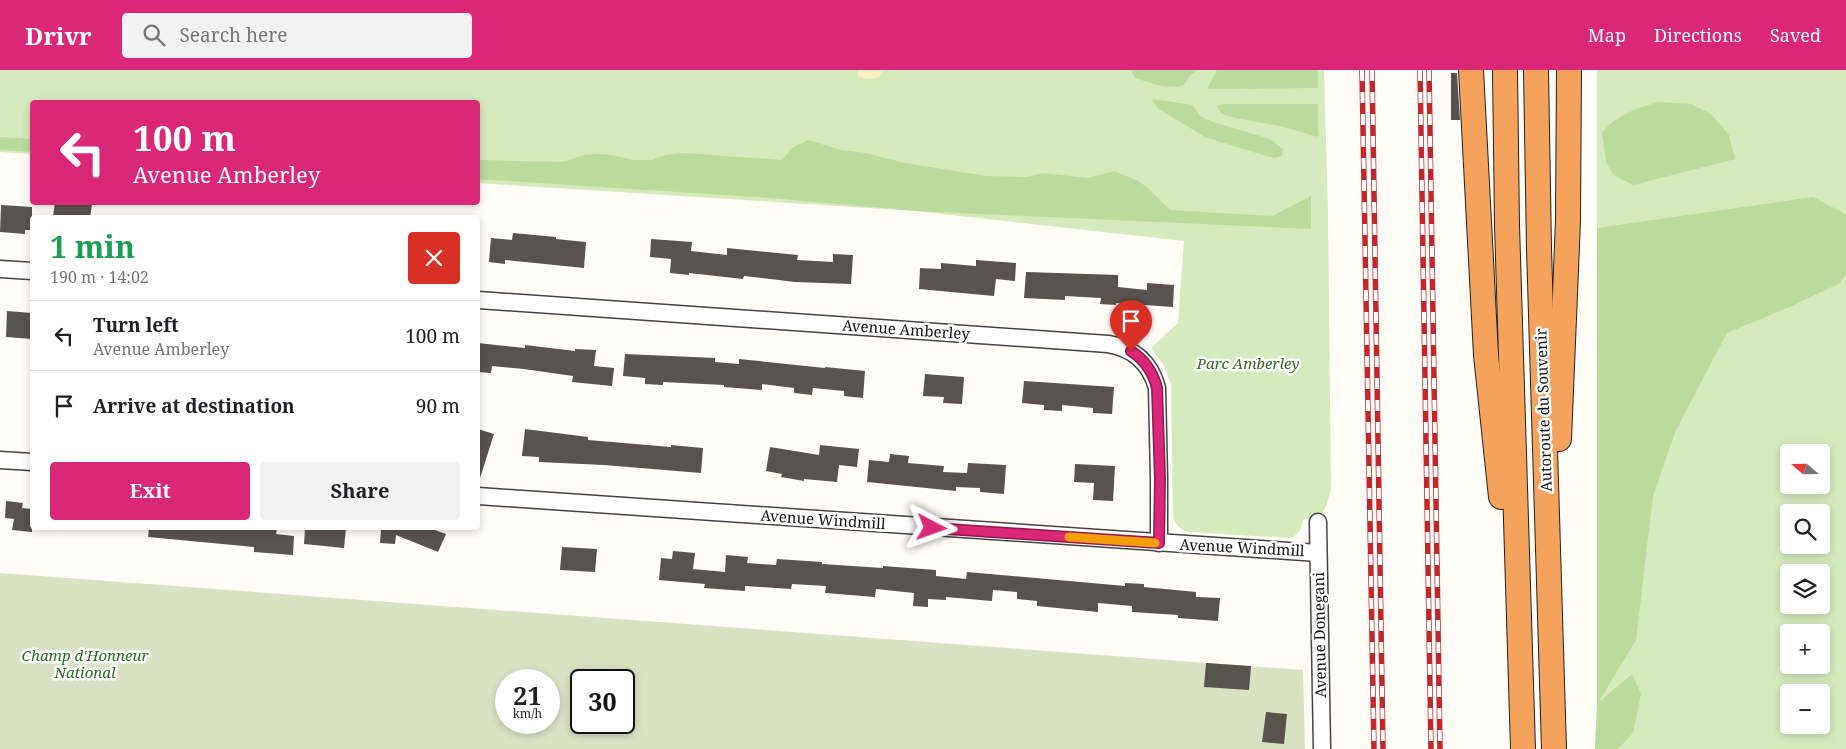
<!DOCTYPE html>
<meta charset="utf-8">
<style>
body{margin:0;font-family:"Noto Serif",serif;background:#f2f2f2;color:#202124;height:100vh;display:flex;flex-direction:column;font-size:19px;white-space:nowrap}
*{box-sizing:border-box;margin:0}
p{font-size:16px;color:#757577}
.icon{flex:none;width:28px;height:28px;fill:none;stroke:currentColor;stroke-width:2;stroke-linecap:round;stroke-linejoin:round}
.map{position:relative;flex:1;overflow:hidden}
.details{position:absolute;left:30px;top:145px;width:450px;height:315px;display:flex;flex-direction:column;background:#fff;border-radius:5px;box-shadow:0 2px 8px #0003}
.details>*{flex:none}
.top-card{position:absolute;left:30px;top:30px;width:450px;height:105px;border-radius:5px;box-shadow:0 2px 8px #0003;background:#db2777;color:#fff;overflow:hidden}
.needle{width:32px;rotate:290deg}
.buttons{position:absolute;left:1780px;top:374px;display:grid;gap:10px}
.buttons a{display:grid;place-items:center;width:50px;height:50px;border-radius:5px;background:#fff;box-shadow:0 2px 8px #0003;font-size:25px}
.speed{position:absolute;left:495px;top:599px;display:flex;gap:10px;font-size:25px;font-weight:700;text-align:center}
.speed>*{display:grid;place-content:center;width:65px;height:65px;border-radius:50%;background:#fff;box-shadow:0 2px 8px #0003;line-height:1}
.speed small{font-size:12px;font-weight:400}
.speed .limit{border:2px solid #111;border-radius:8px;background:#fff;color:#111}
.pin{position:absolute;display:grid;place-items:center;width:42px;height:42px;color:#fff;margin:-51px -21px;border-radius:50% 50% 50% 0;rotate:-45deg;box-shadow:0 0 5px #0007}
.pin .icon{rotate:45deg}
.me{position:absolute;width:55px;margin:-28px;rotate:94deg;stroke-linejoin:round;filter:drop-shadow(0 0 4px #0008)}
.turn{display:flex;align-items:center;gap:18px;height:105px;padding:0 20px;font-size:22px}
.turn .icon{width:65px;height:65px;stroke-width:2.5}
.turn b{display:block;font-size:35px;line-height:42px}
.round{display:grid;place-items:center;flex:none;width:52px;height:52px;border-radius:5px;background:#f2f2f2}
.headline{display:flex;align-items:center;justify-content:space-between;height:85px;padding:0 20px}
h1{font-size:30px;font-weight:700;line-height:38px;color:#1e9e55}
.cta{display:flex;gap:10px;margin-top:auto;padding:10px 20px}
.cta a{flex:1;height:58px;border-radius:5px;background:#db2777;color:#fff;font-size:20px;font-weight:700;line-height:58px;text-align:center}
.cta a+a{background:#f2f2f2;color:#202124}
ul{padding:0;list-style:none}
li{display:flex;align-items:center;gap:15px;height:70px;padding:0 20px;border-top:1px solid #e0e0e0}
li div{flex:1}
li b{display:block;font-size:19px}
li em{font-style:normal}
header{display:flex;align-items:center;gap:30px;box-sizing:border-box;height:70px;padding:0 25px;background:#db2777;color:#fff}
header strong{font-size:24px}
nav{display:flex;gap:28px;margin-inline-start:auto;font-size:18px}
.search{width:350px;height:45px;background:#f2f2f2;display:flex;align-items:center;gap:12px;box-sizing:border-box;padding:0 18px;border-radius:5px;color:#757577;font-size:19px}
.map>svg:first-child{display:block}
</style>
<header>
<strong>Drivr</strong>
<div class="search"><svg class="icon" aria-label="search" viewBox="0 0 24 24"><circle cx="10" cy="10" r="6"/><path d="M15 15l6 6"/></svg>Search here</div>
<nav><a>Map</a><a>Directions</a><a>Saved</a></nav>
</header>
<div class="map">
<svg width="1846" height="679" viewBox="0 0 1846 679">
<rect width="100%" height="100%" fill="#fffdf5"/>
<g fill="#d5ebbd" fill-rule="evenodd">
<path d="M0 0H1324L1328 144 1331 419 1326 436 1321 445 1303 450C1302 458 1299 464 1291 468L1189 462C1180 460 1174 454 1173 445L1171 315 1164 295 1151 278 1178 253 1184 171 916 141 478 113V32H32V84L0 82Z"/>
<path d="M1597 0H1846V679H1595L1597 635ZM1789 382H1821V415H1789ZM1789 442H1821V475H1789ZM1789 502H1821V535H1789ZM1789 562H1821V595H1789ZM1789 622H1821V655H1789Z"/>
</g>
<g fill="#b9dc9c">
<path d="M1131 0H1198L1190 5 1184 15C1167 20 1151 13 1135 8Z"/>
<polygon points="1217,0 1318,0 1318,18 1207,19"/>
<polygon points="1155,29 1193,35 1200,46 1213,52 1270,69 1283,79 1282,86 1275,88 1266,86 1205,67 1159,39 1152,31"/>
<path d="M1659 32 1691 34 1711 44 1729 65 1735 89 1634 115 1614 106 1606 92 1602 63C1617 44 1637 38 1659 32Z"/>
<polygon points="1223,34 1318,34 1318,67 1284,57 1231,47 1221,43 1217,36"/>
<polygon points="0,67 32,69 32,82 0,80"/>
<polygon points="808,70 841,80 866,83 905,93 987,106 1027,107 1043,103 1088,108 1114,101 1138,111 1148,118 1170,140 1272,146 1311,126 1311,159 916,141 770,128 478,109 478,90 563,92 584,85 598,84 613,85 633,90 652,90 665,85 685,83 782,90 792,78"/>
<polygon points="1813,127 1846,144 1846,205 1840,213 1792,236 1727,263 1676,360 1653,426 1636,570 1598,633 1632,604 1641,624 1633,663 1618,679 1595,679 1597,635 1597,158"/>
</g>
<path fill="#fbeec1" d="M857 0H884L879 7C872 10 863 9 857 5Z"/>
<path fill="#d9e3c4" fill-rule="evenodd" d="M0 503 1303 600 1305 679H0ZM506 610H549V652H506ZM581 610H624V652H581Z"/>
<g fill="#5a524d">
<polygon points="1451,3 1457,3 1460,50 1451,50"/>
<polygon points="55,132 92,134 90,148 53,146"/>
<polygon points="1,135 32,137 32,160 25,160 25,164 0,162"/>
<polygon points="513,163 556,167 556,169 586,172 584,198 505,190 505,194 489,192 491,168 512,170"/>
<polygon points="651,169 692,172 691,181 727,185 727,178 798,185 797,190 833,192 833,184 853,185 851,214 795,212 744,206 743,209 689,203 689,205 670,203 671,189 650,187"/>
<polygon points="976,190 1016,193 1015,211 996,209 994,226 919,219 920,198 941,199 941,193 976,196"/>
<polygon points="1026,202 1118,205 1118,217 1147,220 1147,213 1174,215 1173,237 1116,233 1116,235 1100,234 1101,228 1065,226 1065,230 1024,228"/>
<polygon points="7,241 32,243 32,269 6,267"/>
<polygon points="478,273 525,278 525,275 575,281 575,279 596,280 594,296 614,298 612,316 572,312 573,306 524,299 492,296 491,303 478,302"/>
<polygon points="625,284 715,288 715,292 739,294 739,289 825,298 825,297 865,301 863,328 844,326 844,321 813,318 812,325 794,323 794,318 762,314 762,320 724,317 724,315 663,312 663,315 645,314 645,308 623,306"/>
<polygon points="925,304 964,307 962,334 943,333 944,327 923,326"/>
<polygon points="1024,311 1114,317 1112,344 1093,343 1093,338 1062,335 1062,341 1044,340 1044,335 1022,333"/>
<polygon points="478,359 494,364 480,408 478,407"/>
<polygon points="525,359 588,367 588,370 671,377 671,375 703,378 701,403 604,395 539,392 539,387 522,386"/>
<polygon points="820,375 859,379 857,397 839,395 837,412 804,409 804,411 781,407 782,404 766,401 770,377 819,385"/>
<polygon points="890,384 909,386 908,393 944,396 943,402 967,403 968,393 1006,395 1004,424 980,422 980,418 956,417 956,421 867,412 869,390 889,392"/>
<polygon points="1075,394 1115,396 1113,431 1093,430 1094,413 1074,412"/>
<polygon points="6,431 23,433 22,438 32,439 32,462 12,460 14,449 5,448"/>
<polygon points="149,458 277,458 276,464 294,466 293,485 254,482 254,477 148,467"/>
<polygon points="305,458 346,458 344,478 304,474"/>
<polygon points="379,458 429,458 446,464 438,482 396,465 395,474 380,473 381,459"/>
<polygon points="562,477 597,479 595,502 560,500"/>
<polygon points="673,481 695,483 693,499 725,502 726,485 748,487 747,493 776,495 777,489 822,492 822,494 883,498 883,496 936,500 936,506 966,509 967,502 1125,516 1125,513 1144,514 1144,517 1196,522 1196,527 1220,528 1218,551 1178,548 1178,545 1132,542 1132,536 1098,533 1098,542 1037,536 1037,531 1017,529 1017,522 993,520 992,531 946,527 946,530 928,529 928,537 913,536 914,523 876,519 875,527 825,523 826,516 792,514 791,519 745,516 745,521 704,518 705,514 659,510 661,488 672,489"/>
<polygon points="1206,593 1251,596 1249,620 1204,617"/>
<polygon points="1266,642 1287,644 1284,674 1262,672"/>
</g>
<g fill="none" stroke-linecap="round" stroke-linejoin="round">
<defs>
<g id="minor">
<polyline points="0,199 32,201"/>
<path d="M478 230 1108 274C1133 278 1150 292 1157 318L1159 409V473"/>
<polyline points="0,390 32,392"/>
<polyline points="478,426 1318,483"/>
<polyline points="1318,452 1322,679"/>
</g>
<g id="highway">
<polyline points="1471,0 1486,285 1501,427"/>
<polyline points="1505,0 1507,155 1523,679"/>
<polyline points="1536,0 1539,178 1554,679"/>
<polyline points="1559,369 1568,151 1569,0"/>
</g>
</defs>
<use href="#minor" stroke="#444" stroke-width="19"/>
<use href="#highway" stroke="#222" stroke-width="26"/>
<use href="#minor" stroke="#fff" stroke-width="16"/>
<use href="#highway" stroke="#f5a25d" stroke-width="24"/>
<defs>
<g id="rail">
<polyline points="1362,0 1374,679"/>
<polyline points="1372,0 1383,679"/>
<polyline points="1420,0 1431,679"/>
<polyline points="1429,0 1440,679"/>
</g>
</defs>
<use href="#rail" stroke="#c4262e" stroke-width="5.5"/>
<use href="#rail" stroke="#fff" stroke-width="4" stroke-dasharray="11" stroke-linecap="butt"/>
</g>
<g fill="none" stroke-linecap="round" stroke-linejoin="round">
<defs>
<path id="route" d="M932 458 1159 473 1160 409 1157 318C1153 302 1145 290 1131 281"/>
</defs>
<use href="#route" stroke="#8e194d" stroke-width="12"/>
<use href="#route" stroke="#db2777" stroke-width="9"/>
<polyline stroke="#f59e0b" stroke-width="9" points="1069,467 1155,473"/>
</g>
<g text-anchor="middle" stroke-width="5" stroke-linejoin="round" paint-order="stroke">
<g font-size="15" fill="#111" stroke="#fff">
<text transform="translate(906 260) rotate(4)" y="5">Avenue Amberley</text>
<text transform="translate(1544 340) rotate(-92)" y="5">Autoroute du Souvenir</text>
<text transform="translate(823 450) rotate(4)" y="5">Avenue Windmill</text>
<text transform="translate(1242 478) rotate(3)" y="5">Avenue Windmill</text>
<text transform="translate(1320 565) rotate(-91)" y="5">Avenue Donegani</text>
</g>
<g font-size="15" font-style="italic" fill="#2f6b1f" stroke="#fff">
<text x="1248" y="299">Parc Amberley</text>
<text x="85" y="591">Champ d'Honneur<tspan x="85" dy="17">National</tspan></text>
</g>
</g>
</svg>
<div class="buttons">
<a><svg class="needle" viewBox="-14 -14 28 28"><path d="M0-13l5 13h-10z" fill="#e53935"/><path d="M0 13l5-13h-10z" fill="#757577"/></svg></a>
<a><svg class="icon" aria-label="search" viewBox="0 0 24 24"><circle cx="10" cy="10" r="6"/><path d="M15 15l6 6"/></svg></a>
<a><svg class="icon" aria-label="layers" viewBox="0 0 24 24"><path d="M12 4l9 5-9 5-9-5zM3 14l9 5 9-5"/></svg></a>
<a>+</a>
<a>−</a>
</div>
<div class="speed"><div>21<small>km/h</small></div><div class="limit">30</div></div>
<div class="pin" style="left:1131px;top:281px;background:#d93025"><svg class="icon" aria-label="arrive" viewBox="0 0 24 24"><path d="M6 21V4h12l-3 4 3 4H6"/></svg></div>
<svg class="me" style="left:932px;top:458px" viewBox="-20 -20 40 40"><path d="M0-17L14 15 0 8-14 15z" fill="#db2777" stroke="#fff" stroke-width="4"/></svg>
<div class="top-card">
<div class="turn"><svg class="icon" aria-label="left" viewBox="0 0 24 24"><path d="M17 20v-9H6M10 6l-5 5 5 5"/></svg><div><b>100 m</b>Avenue Amberley</div></div>
</div>
<section class="details">
<div class="headline"><div><h1>1 min</h1><p>190 m · 14:02</p></div><a class="round" style="background:#d93025;color:#fff"><svg class="icon" aria-label="close" viewBox="0 0 24 24"><path d="M6 6l12 12M18 6L6 18"/></svg></a></div>
<ul>
<li><svg class="icon" aria-label="left" viewBox="0 0 24 24"><path d="M17 20v-9H6M10 6l-5 5 5 5"/></svg><div><b>Turn left</b><p>Avenue Amberley</p></div><em>100 m</em></li>
<li><svg class="icon" aria-label="arrive" viewBox="0 0 24 24"><path d="M6 21V4h12l-3 4 3 4H6"/></svg><div><b>Arrive at destination</b></div><em>90 m</em></li>
</ul>
<div class="cta"><a>Exit</a><a>Share</a></div>
</section>
</div>
